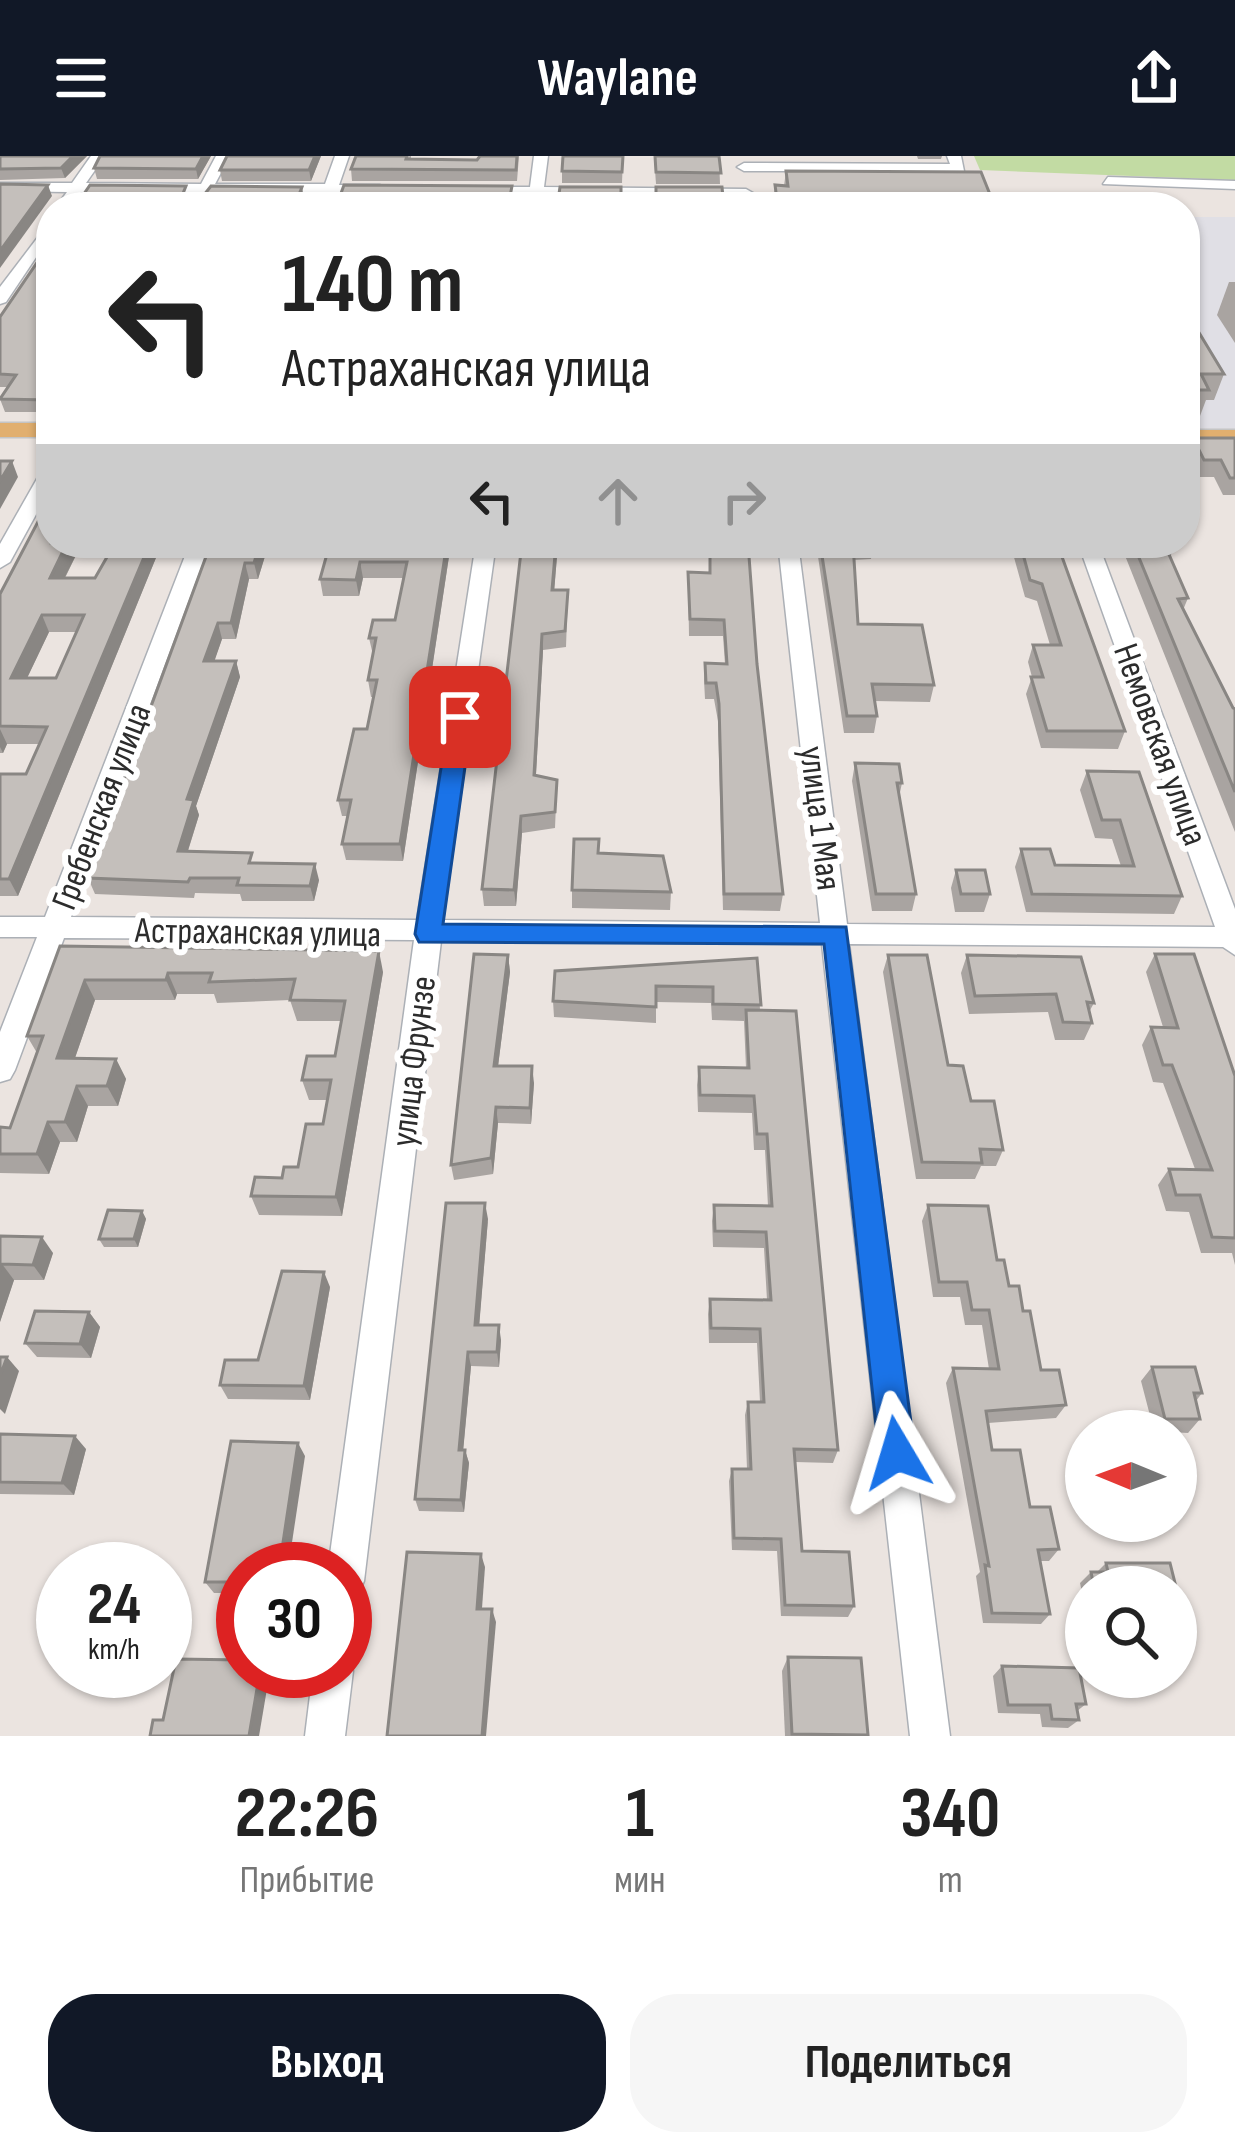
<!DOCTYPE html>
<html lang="ru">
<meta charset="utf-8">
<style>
body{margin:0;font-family:"Sofia Sans Condensed",sans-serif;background:#f6f6f6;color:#222;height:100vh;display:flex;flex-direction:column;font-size:45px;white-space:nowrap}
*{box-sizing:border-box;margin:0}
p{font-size:39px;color:#767676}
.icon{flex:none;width:66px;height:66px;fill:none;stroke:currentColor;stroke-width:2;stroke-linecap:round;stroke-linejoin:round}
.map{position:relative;height:1580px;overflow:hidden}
.details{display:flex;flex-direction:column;background:#fff;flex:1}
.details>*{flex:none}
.top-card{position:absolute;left:36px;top:36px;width:1164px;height:366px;border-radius:48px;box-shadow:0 3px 9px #0004;background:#fff;color:#222;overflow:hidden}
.needle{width:78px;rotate:271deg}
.buttons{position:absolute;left:1065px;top:1254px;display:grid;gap:24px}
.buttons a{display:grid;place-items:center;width:132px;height:132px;border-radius:50%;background:#fff;box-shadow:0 3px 9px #0004;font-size:60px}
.speed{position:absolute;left:36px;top:1386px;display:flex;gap:24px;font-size:60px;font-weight:700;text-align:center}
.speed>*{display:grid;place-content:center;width:156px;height:156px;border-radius:50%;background:#fff;box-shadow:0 3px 9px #0004;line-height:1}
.speed small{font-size:30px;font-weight:400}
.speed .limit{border:18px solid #d22;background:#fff;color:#111}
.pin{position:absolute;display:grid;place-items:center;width:102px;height:102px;color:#fff;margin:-51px;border-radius:24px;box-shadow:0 6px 18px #0006}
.me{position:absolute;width:132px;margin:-66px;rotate:353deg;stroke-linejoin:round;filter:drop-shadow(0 0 9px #0008)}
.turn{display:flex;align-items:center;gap:42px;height:252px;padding:0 48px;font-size:54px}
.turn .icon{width:156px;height:156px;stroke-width:2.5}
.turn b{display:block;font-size:84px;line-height:102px}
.lanes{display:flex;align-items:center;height:114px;padding:0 48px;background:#0003;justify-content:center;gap:60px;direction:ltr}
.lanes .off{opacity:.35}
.eta{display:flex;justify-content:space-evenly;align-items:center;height:204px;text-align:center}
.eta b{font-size:72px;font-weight:700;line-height:84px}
.button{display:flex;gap:24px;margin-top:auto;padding:24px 48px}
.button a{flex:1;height:138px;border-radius:48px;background:#111827;color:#fff;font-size:48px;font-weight:700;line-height:138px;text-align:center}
.button a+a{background:#f6f6f6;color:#222}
header{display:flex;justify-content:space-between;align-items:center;height:156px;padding:0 48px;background:#111827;color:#fff;font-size:54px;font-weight:700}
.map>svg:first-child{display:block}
</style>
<header><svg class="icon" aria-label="menu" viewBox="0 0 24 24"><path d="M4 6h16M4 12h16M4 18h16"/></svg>Waylane<svg class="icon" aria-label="share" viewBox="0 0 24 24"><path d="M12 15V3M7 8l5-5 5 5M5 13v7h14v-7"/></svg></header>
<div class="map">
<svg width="1235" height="1580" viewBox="0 0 1235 1580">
<rect width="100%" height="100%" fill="#ebe4e0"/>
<polygon fill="#e0dfe5" points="1185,61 1235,61 1235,276 1185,275"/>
<polygon fill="#c2dba3" points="974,0 1235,0 1235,24 980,14"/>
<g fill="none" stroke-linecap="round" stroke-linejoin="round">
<defs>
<g id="minor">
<polygon points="91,0 105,0 86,27 201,28 216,0 230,0 215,28 325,28 335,0 349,0 339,29 380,29 387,33 380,37 336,37 326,51 318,47 322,37 211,36 203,51 189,51 197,36 81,36 70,51 56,51 67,36 0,35 0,27 72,27"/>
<polygon points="534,0 548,0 544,31 746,33 753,37 746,41 542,40 540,51 528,51 528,40 478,39 471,35 478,31 530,31"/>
<polygon points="947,0 961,0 964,15 744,15 737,11 744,7 950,8"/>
<polygon points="1108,21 1235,25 1235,33 1103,28"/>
<polygon points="51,64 51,79 6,146 0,148 0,131"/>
<polygon points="51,308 51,331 10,406 0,412 0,388 42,314"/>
<polygon points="190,387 210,387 71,761 417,764 476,387 496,387 443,764 820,767 778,387 798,387 847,768 1215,771 1078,387 1098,387 1235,753 1235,799 1223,791 849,788 950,1580 910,1580 822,788 441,785 364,1425 358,1438 345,1444 345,1413 328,1413 414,784 64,782 15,914 10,923 0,926 0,876 37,781 0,781 0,761 45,761"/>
<polygon points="345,1500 353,1515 345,1580 305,1580 313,1515 345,1515"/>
</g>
<g id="major">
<rect x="0" y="267" width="51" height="14"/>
<rect x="1185" y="274" width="50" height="14"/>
</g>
</defs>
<use href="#minor" stroke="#acb0b6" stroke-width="3"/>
<use href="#major" stroke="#c4c4c4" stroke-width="3"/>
<use href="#minor" fill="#fff" fill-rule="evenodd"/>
<use href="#major" fill="#e1af6f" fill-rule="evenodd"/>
</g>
<g fill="#a9a4a1" fill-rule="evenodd">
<polygon points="0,0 87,0 65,22 0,24"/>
<polygon points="211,0 198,23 97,23 94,12"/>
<polygon points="227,0 321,0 311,25 222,25 220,14"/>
<polygon points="411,0 411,3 477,4 480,0 519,0 517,25 352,25 351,13"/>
<polygon points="623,0 622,27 562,27 562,15"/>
<polygon points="654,0 719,0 720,28 656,28"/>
<polygon points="917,0 942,0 941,3 918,3"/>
<polygon points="786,15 995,51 773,51 775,29 784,30"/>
<polygon points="344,29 513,43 512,51 336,51"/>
<polygon points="621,31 621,51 557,51"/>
<polygon points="656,31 724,51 656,51"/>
<polygon points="51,86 51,256 5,256 0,243 7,231 0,231 0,161"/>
<polygon points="1229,126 1235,126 1235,187 1217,159"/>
<polygon points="1185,165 1224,218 1214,244 1206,244 1200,260 1185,260"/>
<polygon points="1193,282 1235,282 1235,339 1223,339 1214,321 1198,321 1187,298"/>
<path d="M51 387H82L65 422H95L115 387H162L18 740H0V618H26L40 588H7L3 597H0V438ZM49 476H77L56 522H27Z"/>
<polygon points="211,387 269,387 258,423 249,423 236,483 222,483 214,505 236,505 240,521 196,650 199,659 188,695 255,707 319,724 314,745 242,745 240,738 195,737 194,742 95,738 88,722"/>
<polygon points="330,387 451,387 403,705 346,704 342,688 348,660 342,660 338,644 367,573 373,541 371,541 368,524 373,499 369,482 395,464 404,422 363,422 359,440 323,440 320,423"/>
<polygon points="522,387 588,387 588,390 558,390 554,434 568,434 566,491 543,494 536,619 557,624 555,672 522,677 516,750 484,750 482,733"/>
<polygon points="816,387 873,387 871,403 853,404 858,468 934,529 930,546 874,545 877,560 874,577 844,577"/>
<polygon points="1010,387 1057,387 1125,575 1118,593 1041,592 1026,538 1032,521 1028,506 1033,489 1050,489 1037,445 1025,441"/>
<polygon points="1120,387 1175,387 1170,402 1188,442 1183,454 1233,552 1235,553 1235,676"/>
<polygon points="688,416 709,417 757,508 783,738 780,755 723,754 718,565 714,543 705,543 704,524 705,507 725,508 723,480 689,480"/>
<polygon points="855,607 902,627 899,641 916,738 912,755 872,755 852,625"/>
<polygon points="1087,615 1182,740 1174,758 1026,756 1015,711 1021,693 1055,709 1121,710 1112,683 1095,682 1080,634"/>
<polygon points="599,697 671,736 670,754 572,752 572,734"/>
<polygon points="956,714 990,738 984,756 955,756 951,732"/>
<polygon points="60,790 383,816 342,1060 259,1059 251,1040 298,1011 323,968 328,944 309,944 302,924 335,900 341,865 297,865 290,844 217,847 214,838 177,838 175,844 95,844 75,902 116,903 126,923 118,950 88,950 77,986 60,986 49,1018 0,1017 0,971 10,972 37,897 27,880"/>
<polygon points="1155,798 1235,920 1235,1109 1232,1097 1201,1097 1189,1056 1166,1055 1158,1029 1169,1013 1195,1013 1163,927 1153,926 1142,889 1151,871 1163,871 1146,816"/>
<polygon points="508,799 510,816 498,910 534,927 531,968 498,967 493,1018 454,1024 451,1009"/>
<polygon points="888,799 948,909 1003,994 996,1010 981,1010 975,1023 916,1023 883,816"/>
<polygon points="967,799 1094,847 1089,856 1092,867 1084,884 1055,884 1048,856 969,858 961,817"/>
<polygon points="757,802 760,854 838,1294 833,1307 795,1306 802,1395 854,1450 848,1461 781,1460 777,1395 732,1394 729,1325 732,1313 747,1313 745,1259 748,1246 760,1246 757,1187 709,1187 708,1158 710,1143 767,1144 764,1092 713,1091 712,1065 714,1049 768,1050 765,994 754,994 752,957 698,956 697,929 699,911 746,912 744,865 712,864 711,847 656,846 656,867 554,861 553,845"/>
<polygon points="928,1049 997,1104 1009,1130 1023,1155 1041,1214 1066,1249 1056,1262 988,1267 992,1294 1059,1393 1049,1405 1040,1405 1050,1458 1041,1468 983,1467 976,1420 980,1416 946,1227 953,1212 989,1213 982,1169 965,1169 960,1141 933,1141 922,1065"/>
<polygon points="142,1055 146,1063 138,1091 104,1091 99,1083"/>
<polygon points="488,1063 479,1169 501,1184 499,1211 471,1210 463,1294 465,1294 469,1307 464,1356 419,1355 415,1343"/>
<polygon points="0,1080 53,1097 44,1124 14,1124 0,1166"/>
<polygon points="330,1131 310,1244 228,1243 220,1229 258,1204"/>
<polygon points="89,1156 100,1171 91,1202 37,1201 25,1187"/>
<polygon points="1152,1211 1202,1237 1196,1245 1200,1263 1188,1277 1154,1275 1141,1225"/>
<polygon points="0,1278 86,1293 74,1339 0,1338"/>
<polygon points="305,1300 243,1413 243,1437 214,1437 205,1426"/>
<polygon points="1106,1407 1176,1431 1086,1431 1086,1456 1080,1427 1091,1416 1097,1416"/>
<polygon points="788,1501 868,1579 867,1580 785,1580 782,1515"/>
<polygon points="1002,1510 1086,1548 1077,1555 1079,1564 1068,1572 1042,1571 1040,1558 998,1557 993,1520"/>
</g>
<g fill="#898683">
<polygon points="73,0 87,0 65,22 61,12"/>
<polygon points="203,0 211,0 198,23 196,13"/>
<polygon points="315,0 321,0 311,25 309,14"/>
<polygon points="48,29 52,40 0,112 0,95"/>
<polygon points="302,31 304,43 301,51 294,51"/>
<polygon points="12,305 18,321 0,353 0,325"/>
<polygon points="67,387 82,387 56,439 50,422"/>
<polygon points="150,387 162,387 18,740 9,723"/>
<polygon points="260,387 269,387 258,423 254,407"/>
<polygon points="447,387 451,387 403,705 400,688"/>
<polygon points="556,387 558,387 553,450 552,434"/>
<polygon points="360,406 363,422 359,440 356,424"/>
<polygon points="245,407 249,423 236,483 231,467"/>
<polygon points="42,459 49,476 19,539 11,522"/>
<polygon points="218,467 222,483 209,521 204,505"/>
<polygon points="542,478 543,494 535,635 534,619"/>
<polygon points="236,505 240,521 196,650 199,659 183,710 178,695 187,643"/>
<polygon points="0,573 7,588 3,597 0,591"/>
<polygon points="521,660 522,677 516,750 514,734"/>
<polygon points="315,708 319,724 314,745 310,730"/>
<polygon points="379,795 383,816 342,1060 336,1041"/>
<polygon points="508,799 510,816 496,926 494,910"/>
<polygon points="168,817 177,838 175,844 166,824"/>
<polygon points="85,824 95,844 68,922 57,902"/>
<polygon points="116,903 126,923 118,950 107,930"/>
<polygon points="532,910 534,927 531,968 530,952"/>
<polygon points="77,930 88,950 77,986 65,966"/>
<polygon points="496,951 498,967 493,1018 491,1002"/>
<polygon points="48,966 60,986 49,1018 37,998"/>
<polygon points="485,1047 488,1063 478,1184 475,1169"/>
<polygon points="142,1055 146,1063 138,1091 134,1083"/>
<polygon points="42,1081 53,1097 44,1124 33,1109"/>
<polygon points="2,1108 14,1124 0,1166 0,1115"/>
<polygon points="324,1116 330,1131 310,1244 304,1230"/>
<polygon points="89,1156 100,1171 91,1202 80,1188"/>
<polygon points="499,1169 501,1184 499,1211 497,1196"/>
<polygon points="468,1196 471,1210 462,1307 459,1294"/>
<polygon points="7,1201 19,1215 5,1258 0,1253 0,1220"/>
<polygon points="75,1280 86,1293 74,1339 62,1327"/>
<polygon points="298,1287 305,1300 288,1413 279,1413"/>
<polygon points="465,1294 469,1307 464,1356 461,1344"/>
<polygon points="481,1398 485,1411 481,1466 477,1453"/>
<polygon points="492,1453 496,1466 486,1580 482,1580"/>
<polygon points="260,1515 270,1515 259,1580 249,1580"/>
</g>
<g fill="#c4bfbb" stroke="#898683" stroke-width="3" fill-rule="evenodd">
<polygon points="0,0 73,0 61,12 0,13"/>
<polygon points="100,0 203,0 196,13 94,12"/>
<polygon points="227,0 315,0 309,14 220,14"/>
<polygon points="356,0 407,0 406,3 477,4 480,0 517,0 516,14 351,13"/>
<polygon points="563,0 623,0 622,16 562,15"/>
<polygon points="655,0 719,0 721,17 656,16"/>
<polygon points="786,15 981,16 995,51 778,51 775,29 788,30"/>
<polygon points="0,28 48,29 0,95"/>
<polygon points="90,29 186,30 182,40 186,44 200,44 211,30 302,31 294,51 75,51"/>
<polygon points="344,29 512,30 508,51 463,51 464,47 368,43 366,51 336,51"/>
<polygon points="560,31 621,31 621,48 557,51"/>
<polygon points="656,31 722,31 724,51 683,51 683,48 656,48"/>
<polygon points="51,86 51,241 49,244 0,243 16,219 0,218 0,161"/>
<polygon points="1185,165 1192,165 1224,218 1201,218 1209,234 1185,234"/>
<polygon points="1193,282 1235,282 1235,322 1230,322 1221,304 1204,304"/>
<polygon points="0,305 12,305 0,325"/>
<path d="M51 341V387H67L50 422H95L115 387H150L9 723H0V618H26L47 571 0 570V438ZM42 459H84L56 522H11Z"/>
<polygon points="211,387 260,387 254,407 245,407 231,467 218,467 204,505 236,505 187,643 194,644 178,695 252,697 249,707 315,708 310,730 237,729 239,722 190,722 188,726 88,722"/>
<polygon points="330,387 447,387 400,688 342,688 351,644 338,644 354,573 367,573 377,524 368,524 376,482 369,482 373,464 395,464 407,406 360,406 356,424 320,423"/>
<polygon points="522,387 556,387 552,434 568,434 565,475 542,478 534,619 557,624 555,656 521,660 514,734 482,733"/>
<polygon points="710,387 748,387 757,508 783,738 724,738 719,548 716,527 706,527 705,507 727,508 724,464 690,463 688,416 710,417"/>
<polygon points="820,387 853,387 858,468 922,469 934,529 872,528 877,560 847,560"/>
<polygon points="1020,387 1057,387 1125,575 1047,575 1031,521 1043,521 1033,489 1061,489 1042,428 1030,424"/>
<polygon points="1133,387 1164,387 1188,442 1178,443 1233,552 1235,553 1235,636"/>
<polygon points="855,607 899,608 902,627 897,627 916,738 876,738"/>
<polygon points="1087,615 1139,616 1182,740 1032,738 1021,693 1050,693 1055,709 1134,710 1120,664 1102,664"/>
<polygon points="574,683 599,683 598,697 663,700 671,736 572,734"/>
<polygon points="956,714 985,714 990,738 961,738"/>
<polygon points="60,790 379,795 336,1041 251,1040 255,1021 282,1022 284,1011 298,1011 306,968 323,968 331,924 302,924 307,900 335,900 345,845 290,844 295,823 209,826 212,817 168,817 166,824 85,824 57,902 116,903 107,930 77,930 65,966 48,966 37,998 0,998 0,971 10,972 43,880 27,880"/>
<polygon points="474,798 508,799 494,910 532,910 530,952 496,951 491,1002 451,1009"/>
<polygon points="1155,798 1194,798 1235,920 1235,1082 1212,1081 1200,1039 1176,1039 1169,1013 1212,1014 1172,909 1163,909 1151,871 1178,872"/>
<polygon points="888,799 927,799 948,909 963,910 971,945 994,945 1003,994 980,993 982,1007 922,1006"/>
<polygon points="967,799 1081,801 1094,847 1087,846 1092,867 1063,866 1056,838 975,840"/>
<polygon points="757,802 761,849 713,848 713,831 656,830 656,851 553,845 555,815"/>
<polygon points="746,854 796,855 838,1294 794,1293 802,1395 849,1396 854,1450 785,1449 781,1383 734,1382 732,1313 751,1313 748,1246 764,1246 760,1173 711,1172 710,1143 771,1144 766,1076 715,1075 714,1049 772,1050 767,978 757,978 754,940 700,939 699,911 749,912"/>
<polygon points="446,1047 485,1047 475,1169 499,1169 497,1196 468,1196 459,1294 465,1294 461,1344 415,1343"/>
<polygon points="928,1049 988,1050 997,1104 1004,1104 1009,1130 1019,1130 1023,1155 1030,1155 1041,1214 1059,1214 1066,1249 986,1255 992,1294 1020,1294 1030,1351 1050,1351 1059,1393 1038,1394 1050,1458 992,1457 985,1409 989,1410 953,1212 999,1213 989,1154 972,1154 967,1126 939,1126"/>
<polygon points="108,1054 142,1055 134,1083 99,1083"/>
<polygon points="0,1080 42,1081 33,1109 2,1108 0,1115"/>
<polygon points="282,1115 324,1116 304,1230 220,1229 225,1204 258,1204"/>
<polygon points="35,1155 89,1156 80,1188 25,1187"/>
<polygon points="0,1201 7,1201 0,1220"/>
<polygon points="1152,1211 1195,1211 1202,1237 1194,1237 1200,1263 1165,1263"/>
<polygon points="0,1278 75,1280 62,1327 0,1326"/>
<polygon points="231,1285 298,1287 279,1413 243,1413 243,1426 205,1426"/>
<polygon points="407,1396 481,1398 477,1453 492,1453 482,1580 387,1580"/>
<polygon points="1106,1407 1170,1407 1176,1431 1094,1431 1091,1416 1108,1416"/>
<polygon points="1176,1432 1182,1456 1176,1456"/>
<polygon points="788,1501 861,1502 868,1579 792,1578"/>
<polygon points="176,1503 243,1504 243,1515 260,1515 249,1580 150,1580 153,1564 163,1564"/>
<polygon points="1002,1510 1079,1512 1086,1548 1076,1548 1079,1564 1052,1563 1050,1549 1008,1549"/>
</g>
<polygon fill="#1a73e8" stroke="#114b97" stroke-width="3" points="460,553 472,561 443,768 846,771 915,1297 909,1310 897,1315 884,1310 879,1297 824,788 419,786 415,778 449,561"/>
<g text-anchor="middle" stroke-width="12" stroke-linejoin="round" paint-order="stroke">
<g font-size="36" fill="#2c2c2c" stroke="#fff">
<text transform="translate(1162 588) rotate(70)" y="13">Немовская улица</text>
<text transform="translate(100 650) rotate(-69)" y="13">Гребенская улица</text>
<text transform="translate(822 662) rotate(83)" y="13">улица 1 Мая</text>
<text transform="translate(258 775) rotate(1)" y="13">Астраханская улица</text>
<text transform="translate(412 905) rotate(-83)" y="13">улица Фрунзе</text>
</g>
</g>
</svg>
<div class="buttons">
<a><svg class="needle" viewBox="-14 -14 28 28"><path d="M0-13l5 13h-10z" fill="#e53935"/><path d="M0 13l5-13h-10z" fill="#767676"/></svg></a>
<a><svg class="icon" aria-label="search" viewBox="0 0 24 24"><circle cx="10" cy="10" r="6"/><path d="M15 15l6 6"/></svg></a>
</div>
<div class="speed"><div>24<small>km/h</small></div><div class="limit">30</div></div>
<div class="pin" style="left:460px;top:561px;background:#d93025"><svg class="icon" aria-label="arrive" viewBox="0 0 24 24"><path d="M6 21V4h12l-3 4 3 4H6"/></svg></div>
<svg class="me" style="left:897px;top:1297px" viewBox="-20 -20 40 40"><path d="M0-17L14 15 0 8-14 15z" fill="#1a73e8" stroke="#fff" stroke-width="4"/></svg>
<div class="top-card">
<div class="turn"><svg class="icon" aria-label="left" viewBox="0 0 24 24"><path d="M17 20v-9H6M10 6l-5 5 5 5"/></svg><div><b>140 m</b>Астраханская улица</div></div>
<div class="lanes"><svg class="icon" aria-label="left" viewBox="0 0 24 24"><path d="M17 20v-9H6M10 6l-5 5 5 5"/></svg><svg class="icon off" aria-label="ahead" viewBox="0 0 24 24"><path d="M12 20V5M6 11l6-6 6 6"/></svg><svg class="icon off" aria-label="right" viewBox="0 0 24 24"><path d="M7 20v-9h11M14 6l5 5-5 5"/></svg></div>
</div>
</div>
<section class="details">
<div class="eta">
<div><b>22:26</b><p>Прибытие</p></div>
<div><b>1</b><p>мин</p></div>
<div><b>340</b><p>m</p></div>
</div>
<div class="button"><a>Выход</a><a>Поделиться</a></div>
</section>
